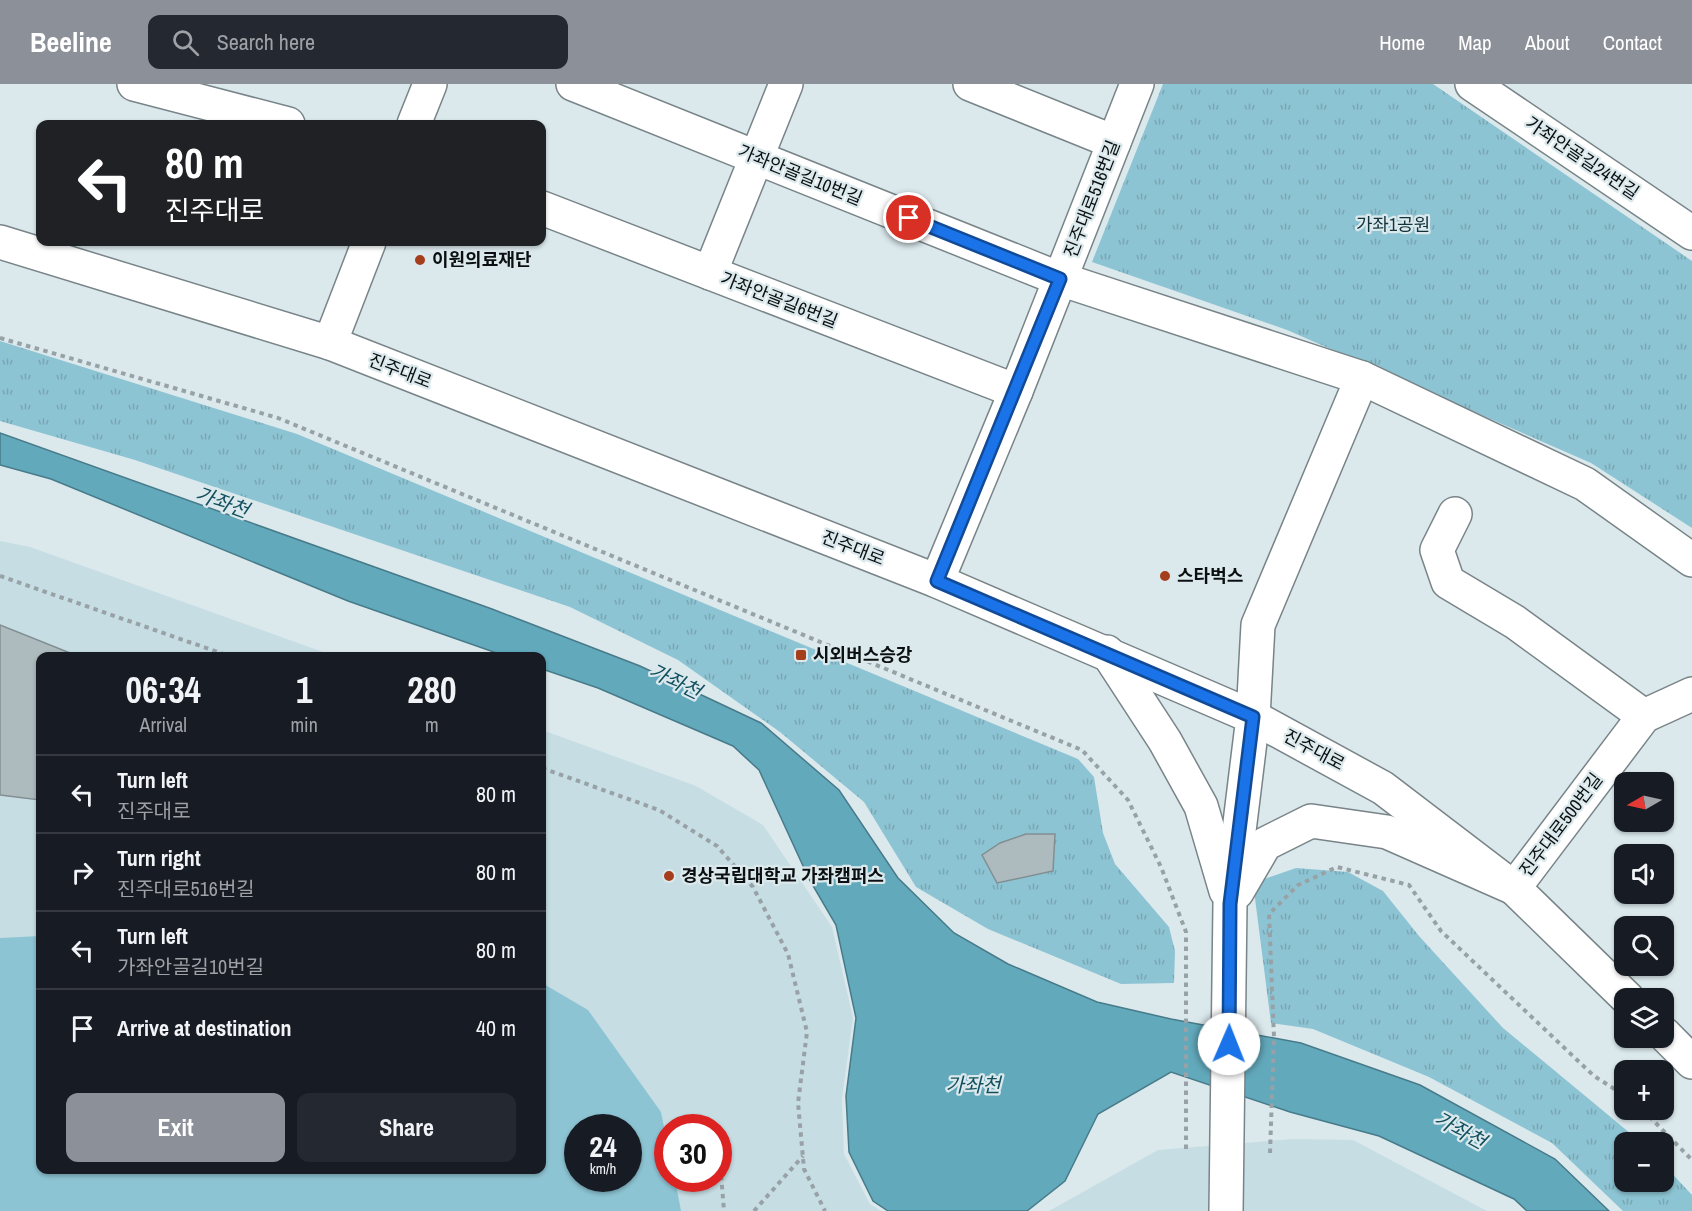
<!DOCTYPE html>
<meta charset="utf-8">
<style>
body{margin:0;font-family:"Archivo Narrow","Noto Sans KR",sans-serif;background:#242831;color:#f1f3f6;height:100vh;display:flex;flex-direction:column;font-size:22px;white-space:nowrap}
*{box-sizing:border-box;margin:0}
p{font-size:20px;color:#9ea1a6}
.icon{flex:none;width:33px;height:33px;fill:none;stroke:currentColor;stroke-width:2;stroke-linecap:round;stroke-linejoin:round}
.map{position:relative;flex:1;overflow:hidden}
.side{position:absolute;left:36px;top:568px;width:510px;height:522px;display:flex;flex-direction:column;background:#171b24;border-radius:12px;box-shadow:0 2px 4px #0004}
.side>*{flex:none}
.guide{position:absolute;left:36px;top:36px;width:510px;height:126px;border-radius:12px;box-shadow:0 2px 4px #0004;background:#202124;color:#fff;overflow:hidden}
.needle{width:39px;rotate:261deg}
.tools{position:absolute;left:1614px;top:688px;display:grid;gap:12px}
.tools a{display:grid;place-items:center;width:60px;height:60px;border-radius:12px;background:#171b24;box-shadow:0 2px 4px #0004;font-size:30px}
.speed{position:absolute;left:564px;top:1030px;display:flex;gap:12px;font-size:30px;font-weight:700;text-align:center}
.speed>*{display:grid;place-content:center;width:78px;height:78px;border-radius:50%;background:#171b24;box-shadow:0 2px 4px #0004;line-height:1}
.speed small{font-size:15px;font-weight:400}
.speed .limit{border:9px solid #d22;background:#fff;color:#111}
.pin{position:absolute;display:grid;place-items:center;width:51px;height:51px;color:#fff;margin:-26px;border:3px solid #fff;border-radius:50%;box-shadow:0 2px 6px #0007}
.me{position:absolute;width:66px;margin:-33px;rotate:1deg;stroke-linejoin:round;filter:drop-shadow(0 0 4px #0008)}
.turn{display:flex;align-items:center;gap:21px;height:126px;padding:0 30px;font-size:27px}
.turn .icon{width:78px;height:78px;stroke-width:2.5}
.turn b{display:block;font-size:42px;line-height:51px}
.eta{display:flex;justify-content:space-evenly;align-items:center;height:102px;text-align:center}
.eta b{font-size:36px;font-weight:800;line-height:42px}
.action{display:flex;gap:12px;margin-top:auto;padding:12px 30px}
.action a{flex:1;height:69px;border-radius:12px;background:#8c9099;color:#fff;font-size:24px;font-weight:800;line-height:69px;text-align:center}
.action a+a{background:#242831;color:#f1f3f6}
ul{padding:0;list-style:none}
li{display:flex;align-items:center;gap:18px;height:78px;padding:0 30px;border-top:2px solid #363941}
li div{flex:1}
li b{display:block;font-size:22px}
li em{font-style:normal}
header{display:flex;align-items:center;gap:36px;box-sizing:border-box;height:84px;padding:0 30px;background:#8c9099;color:#fff}
header strong{font-size:28px}
nav{display:flex;gap:33px;margin-inline-start:auto;font-size:21px}
.search{width:420px;height:54px;background:#242831;display:flex;align-items:center;gap:15px;box-sizing:border-box;padding:0 21px;border-radius:12px;color:#9ea1a6;font-size:22px}
.map>svg:first-child{display:block}
</style>
<header>
<strong>Beeline</strong>
<div class="search"><svg class="icon" aria-label="search" viewBox="0 0 24 24"><circle cx="10" cy="10" r="6"/><path d="M15 15l6 6"/></svg>Search here</div>
<nav><a>Home</a><a>Map</a><a>About</a><a>Contact</a></nav>
</header>
<div class="map">
<svg width="1692" height="1127" viewBox="0 0 1692 1127">
<defs>
<pattern id="grass-tufts" width="24" height="20" patternUnits="userSpaceOnUse" patternTransform="scale(1.5)"><rect width="24" height="20" fill="#8dc4d3"/><path d="M3 7l-1-3M5 7V3M7 7l1-3M15 17l-1-3M17 17v-4M19 17l1-3" fill="none" stroke="#78a7b4"/></pattern>
</defs>
<rect width="100%" height="100%" fill="#dbe9ed"/>
<g fill="#c6dde3" fill-rule="evenodd">
<path d="M0 457 30 463 337 573H40V1086H542V646L696 702 763 741 832 843 853 934 842 1014 844 1070 870 1120 881 1127H0ZM578 1044H628V1095H578ZM668 1044H718V1095H668Z"/>
<polygon points="1293,1055 1353,1056 1487,1127 1049,1127 1158,1066"/>
</g>
<g fill="url(#grass-tufts)">
<polygon points="1163,0 1433,0 1692,177 1692,444 1591,379 1287,246 1092,178"/>
<polygon points="0,257 297,350 1078,675 1094,693 1103,749 1115,780 1169,843 1175,867 1174,899 1121,900 988,845 916,803 864,718 780,648 678,576 570,523 135,376 0,337"/>
<polygon points="1296,784 1348,788 1383,807 1419,852 1503,944 1642,1059 1624,1059 1624,1098 1664,1098 1664,1081 1692,1111 1692,1127 1623,1127 1552,1059 1429,993 1313,945 1271,939 1253,799"/>
</g>
<path fill="#8dc4d3" fill-rule="evenodd" d="M40 852V1086H542V899L588 926 661 1028 667 1058 668 1095H675L681 1127H0V854ZM578 1044H628V1095H578Z"/>
<polygon fill="#62a9bc" stroke="#487b89" stroke-width="1.5" points="0,349 492,525 640,582 761,639 839,706 898,794 954,849 1008,880 1097,918 1171,935 1301,959 1420,1001 1555,1075 1609,1127 1527,1127 1514,1115 1379,1052 1290,1028 1171,988 1098,1030 1065,1097 1027,1127 888,1127 873,1117 849,1068 846,1012 856,934 836,841 809,795 759,686 733,662 598,604 542,585 542,573 508,573 348,517 51,395 0,381"/>
<g fill="#adbbbe" stroke="#818e92" stroke-width="1.5">
<polygon points="0,541 80,573 40,573 40,716 0,711"/>
<polygon points="1026,750 1055,750 1053,787 997,799 982,771 1000,759"/>
</g>
<g fill="none" stroke-linecap="round" stroke-linejoin="round">
<defs>
<g id="minor">
<polyline points="134,0 288,40"/>
<polyline points="573,0 1060,195 1362,294 1585,400 1692,476"/>
<polyline points="970,0 1114,58"/>
<polyline points="1472,0 1692,149"/>
<polyline points="414,40 430,0"/>
<polyline points="542,124 1016,307"/>
<polyline points="0,158 330,259 937,497 1253,633 1383,704 1514,804 1628,915"/>
<polyline points="710,189 786,0"/>
<polyline points="330,259 369,158"/>
<polyline points="1455,430 1437,466 1448,498 1515,538 1644,632"/>
<polyline points="937,497 1016,307 1137,0"/>
<polyline points="1107,568 1165,657 1201,722 1226,807"/>
<polyline points="1237,808 1265,760 1311,737 1387,748 1514,804 1644,632 1692,610"/>
<polyline points="1664,950 1692,978"/>
<polyline points="1226,1127 1230,820 1253,633 1258,541 1362,294"/>
</g>
</defs>
<use href="#minor" stroke="#788488" stroke-width="36"/>
<g stroke="#98a2a6" stroke-width="4" stroke-dasharray="4.5 4.5" stroke-linecap="butt">
<polyline points="0,254 278,334 1082,666 1128,716 1161,783 1186,848 1186,1068"/>
<polyline points="0,492 232,573"/>
<polyline points="542,684 659,726 717,762 753,803 788,870 807,948 798,1019 804,1085 825,1127"/>
<polyline points="1643,1026 1692,1076"/>
<polyline points="719,1065 724,1127"/>
<polyline points="1270,1069 1274,953 1269,830 1298,801 1337,783 1409,801 1441,847 1594,992 1624,1011"/>
<polyline points="754,1127 803,1072"/>
</g>
<use href="#minor" stroke="#fff" stroke-width="33"/>
</g>
<g fill="none" stroke-linecap="round" stroke-linejoin="round">
<defs>
<polyline id="route" points="909,134 1060,195 937,497 1253,633 1230,820 1229,960"/>
</defs>
<use href="#route" stroke="#114b97" stroke-width="15"/>
<use href="#route" stroke="#1a73e8" stroke-width="10"/>
</g>
<g fill="#a53e1d" stroke="#dbe9ed" stroke-width="2">
<circle cx="420" cy="176" r="6"/>
<circle cx="1165" cy="492" r="6"/>
<rect x="795" y="565" width="12" height="12" rx="3"/>
<circle cx="669" cy="792" r="6"/>
</g>
<g text-anchor="middle" stroke-width="4.5" stroke-linejoin="round" paint-order="stroke">
<g font-size="18" fill="#0b0f11" stroke="#dbe9ed">
<text transform="translate(1582 74) rotate(34)" y="6">가좌안골길24번길</text>
<text transform="translate(800 91) rotate(22)" y="6">가좌안골길10번길</text>
<text transform="translate(1092 115) rotate(-69)" y="6">진주대로516번길</text>
<text transform="translate(779 216) rotate(21)" y="6">가좌안골길6번길</text>
<text transform="translate(400 287) rotate(21)" y="6">진주대로</text>
<text transform="translate(853 464) rotate(21)" y="6">진주대로</text>
<text transform="translate(1314 666) rotate(28)" y="6">진주대로</text>
<text transform="translate(1561 741) rotate(-53)" y="6">진주대로500번길</text>
</g>
<g font-size="18" fill="#10333c" stroke="#dbe9ed">
<text x="1393" y="147">가좌1공원</text>
</g>
<g font-size="18" font-weight="bold" fill="#0b0f11" stroke="#dbe9ed" text-anchor="start">
<text x="432" y="182">이원의료재단</text>
<text x="1177" y="498">스타벅스</text>
<text x="813" y="577">시외버스승강</text>
<text x="681" y="798">경상국립대학교 가좌캠퍼스</text>
</g>
<g font-size="20" font-style="italic" fill="#13505f" stroke="#dbe9ed">
<text transform="translate(222 418) rotate(20)" y="7">가좌천</text>
<text transform="translate(675 597) rotate(26)" y="7">가좌천</text>
<text x="973" y="1008">가좌천</text>
<text transform="translate(1460 1046) rotate(29)" y="7">가좌천</text>
</g>
</g>
</svg>
<div class="tools">
<a><svg class="needle" viewBox="-14 -14 28 28"><path d="M0-13l5 13h-10z" fill="#e53935"/><path d="M0 13l5-13h-10z" fill="#9ea1a6"/></svg></a>
<a><svg class="icon" aria-label="sound" viewBox="0 0 24 24"><path d="M4 9h4l5-4v14l-5-4H4zM17 9q2 3 0 6"/></svg></a>
<a><svg class="icon" aria-label="search" viewBox="0 0 24 24"><circle cx="10" cy="10" r="6"/><path d="M15 15l6 6"/></svg></a>
<a><svg class="icon" aria-label="layers" viewBox="0 0 24 24"><path d="M12 4l9 5-9 5-9-5zM3 14l9 5 9-5"/></svg></a>
<a>+</a>
<a>−</a>
</div>
<div class="speed"><div>24<small>km/h</small></div><div class="limit">30</div></div>
<div class="pin" style="left:909px;top:134px;background:#d93025"><svg class="icon" aria-label="arrive" viewBox="0 0 24 24"><path d="M6 21V4h12l-3 4 3 4H6"/></svg></div>
<svg class="me" style="left:1229px;top:960px" viewBox="-20 -20 40 40"><circle r="19" fill="#fff"/><path d="M0-13L10 11 0 6-10 11z" fill="#1a73e8"/></svg>
<div class="guide">
<div class="turn"><svg class="icon" aria-label="left" viewBox="0 0 24 24"><path d="M17 20v-9H6M10 6l-5 5 5 5"/></svg><div><b>80 m</b>진주대로</div></div>
</div>
<section class="side">
<div class="eta">
<div><b>06:34</b><p>Arrival</p></div>
<div><b>1</b><p>min</p></div>
<div><b>280</b><p>m</p></div>
</div>
<ul>
<li><svg class="icon" aria-label="left" viewBox="0 0 24 24"><path d="M17 20v-9H6M10 6l-5 5 5 5"/></svg><div><b>Turn left</b><p>진주대로</p></div><em>80 m</em></li>
<li><svg class="icon" aria-label="right" viewBox="0 0 24 24"><path d="M7 20v-9h11M14 6l5 5-5 5"/></svg><div><b>Turn right</b><p>진주대로516번길</p></div><em>80 m</em></li>
<li><svg class="icon" aria-label="left" viewBox="0 0 24 24"><path d="M17 20v-9H6M10 6l-5 5 5 5"/></svg><div><b>Turn left</b><p>가좌안골길10번길</p></div><em>80 m</em></li>
<li><svg class="icon" aria-label="arrive" viewBox="0 0 24 24"><path d="M6 21V4h12l-3 4 3 4H6"/></svg><div><b>Arrive at destination</b></div><em>40 m</em></li>
</ul>
<div class="action"><a>Exit</a><a>Share</a></div>
</section>
</div>
